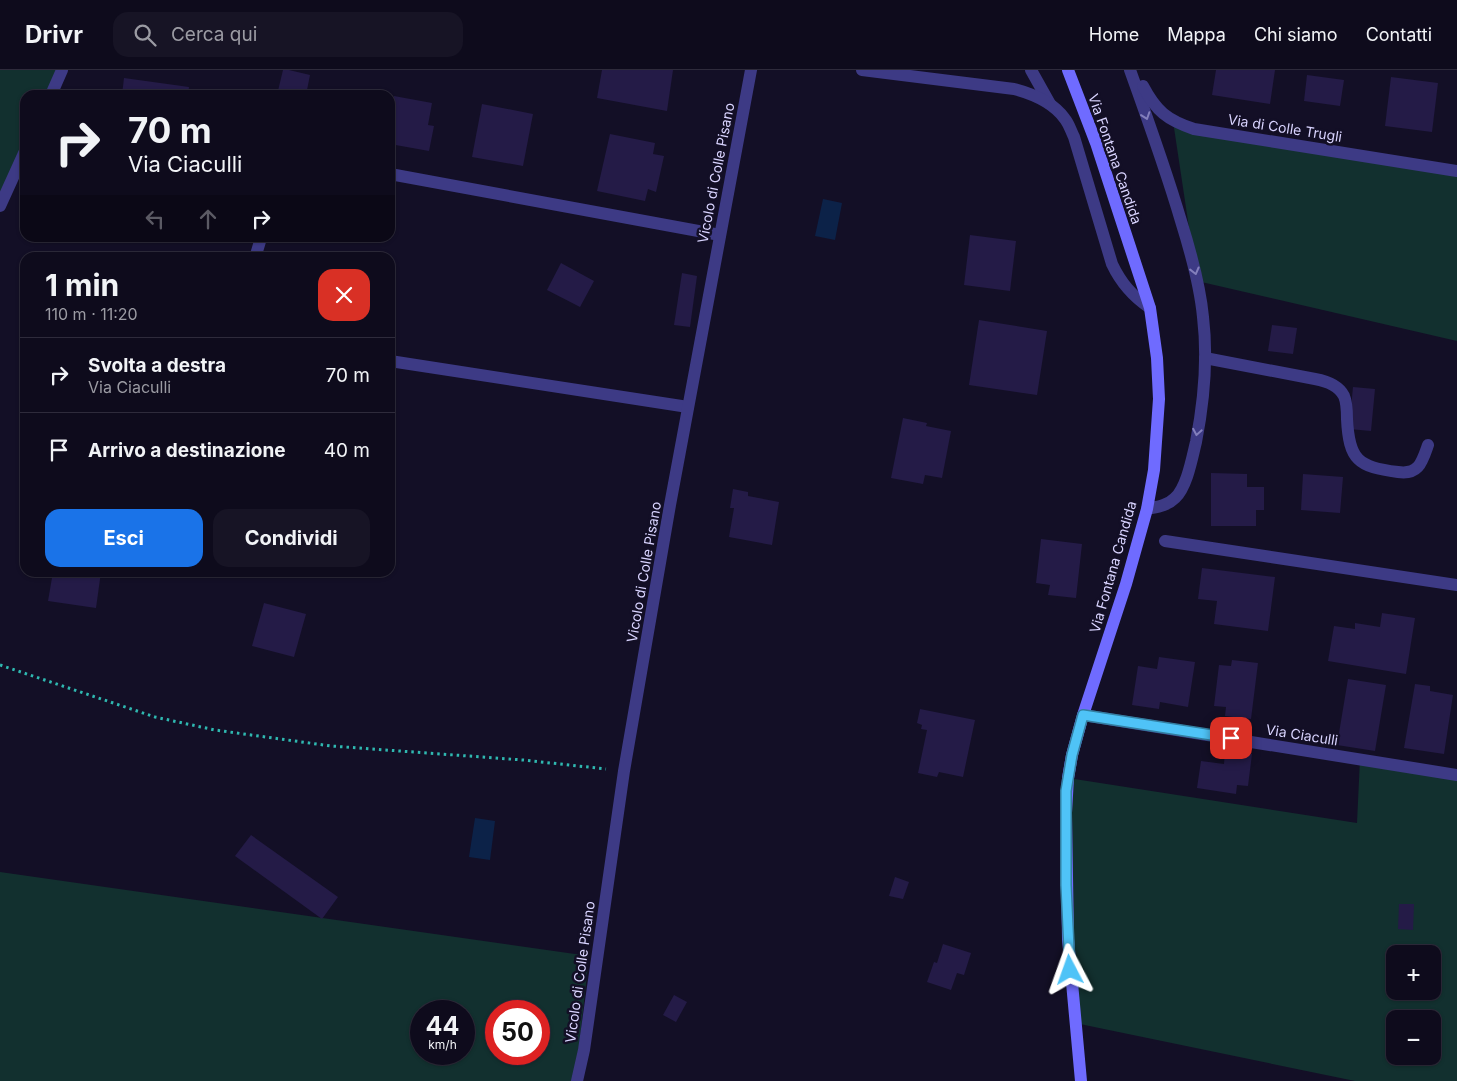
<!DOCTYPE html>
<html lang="it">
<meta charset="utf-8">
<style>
body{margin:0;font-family:Inter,sans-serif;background:#171425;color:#f1f3f6;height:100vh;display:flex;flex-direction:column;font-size:19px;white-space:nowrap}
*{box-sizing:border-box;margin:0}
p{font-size:16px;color:#9b9ba3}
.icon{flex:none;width:28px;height:28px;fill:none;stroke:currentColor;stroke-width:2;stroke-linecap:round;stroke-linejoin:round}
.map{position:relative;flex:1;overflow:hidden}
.sheet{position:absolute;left:20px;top:182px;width:375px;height:325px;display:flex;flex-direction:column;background:#0e0b1c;border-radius:15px;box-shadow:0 1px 4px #0004,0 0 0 1px #2e2b3b}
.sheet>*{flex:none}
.banner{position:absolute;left:20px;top:20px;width:375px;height:152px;border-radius:15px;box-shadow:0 1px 4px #0004,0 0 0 1px #2e2b3b;background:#0e0b1c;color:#f1f3f6;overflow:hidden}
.tools{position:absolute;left:1386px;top:875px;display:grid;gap:10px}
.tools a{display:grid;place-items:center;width:55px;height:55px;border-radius:10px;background:#0e0b1c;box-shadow:0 1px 4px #0004,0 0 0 1px #2e2b3b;font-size:25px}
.speed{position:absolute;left:410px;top:930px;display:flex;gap:10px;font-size:25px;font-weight:700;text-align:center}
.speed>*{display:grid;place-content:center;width:65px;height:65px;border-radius:50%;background:#0e0b1c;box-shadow:0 1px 4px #0004,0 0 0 1px #2e2b3b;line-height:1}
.speed small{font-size:12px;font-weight:400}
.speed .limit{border:8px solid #d22;background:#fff;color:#111}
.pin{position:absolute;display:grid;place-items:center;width:42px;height:42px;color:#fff;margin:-21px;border-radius:10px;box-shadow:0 2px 8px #0006}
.me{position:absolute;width:55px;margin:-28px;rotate:356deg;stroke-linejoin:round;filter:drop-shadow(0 0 4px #0008)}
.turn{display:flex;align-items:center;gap:18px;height:105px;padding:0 25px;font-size:22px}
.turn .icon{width:65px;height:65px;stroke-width:2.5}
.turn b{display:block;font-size:35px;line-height:42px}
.lanes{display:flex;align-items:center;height:48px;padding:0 25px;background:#0003;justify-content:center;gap:25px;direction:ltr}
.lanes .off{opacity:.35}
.round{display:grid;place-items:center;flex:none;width:52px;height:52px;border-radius:15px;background:#171425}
.headline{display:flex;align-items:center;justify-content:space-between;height:85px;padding:0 25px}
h1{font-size:30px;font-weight:700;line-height:38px}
.cta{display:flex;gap:10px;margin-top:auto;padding:10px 25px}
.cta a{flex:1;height:58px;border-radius:15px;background:#1a73e8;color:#fff;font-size:20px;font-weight:700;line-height:58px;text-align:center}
.cta a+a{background:#171425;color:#f1f3f6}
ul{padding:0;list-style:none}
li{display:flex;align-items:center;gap:15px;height:75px;padding:0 25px;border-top:1px solid #2e2b3b}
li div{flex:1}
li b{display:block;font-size:19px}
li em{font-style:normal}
header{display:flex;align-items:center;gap:30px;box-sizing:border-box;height:70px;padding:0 25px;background:#0e0b1c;border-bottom:1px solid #2e2b3b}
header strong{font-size:24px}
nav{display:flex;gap:28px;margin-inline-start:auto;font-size:18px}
.search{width:350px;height:45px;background:#171425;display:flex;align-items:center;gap:12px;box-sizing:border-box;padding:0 18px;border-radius:15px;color:#9b9ba3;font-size:19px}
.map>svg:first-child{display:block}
</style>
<header>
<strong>Drivr</strong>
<div class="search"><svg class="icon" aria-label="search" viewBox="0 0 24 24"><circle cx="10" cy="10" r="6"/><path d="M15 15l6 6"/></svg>Cerca qui</div>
<nav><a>Home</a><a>Mappa</a><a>Chi siamo</a><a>Contatti</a></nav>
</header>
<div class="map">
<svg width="1457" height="1011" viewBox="0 0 1457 1011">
<rect width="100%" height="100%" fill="#130f26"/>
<g fill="#12302f" fill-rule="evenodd">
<polygon points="0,0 62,0 51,25 25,25 25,81 0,136"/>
<polygon points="1173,51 1457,101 1457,271 1197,211"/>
<path d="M1360 689 1457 705V1011H1355L1075 953 1068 708 1357 753ZM1395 884H1432V921H1395ZM1395 949H1432V986H1395Z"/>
<path d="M0 802 589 886 579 977 572 1011H0ZM421 941H464V984H421ZM496 941H539V984H496Z"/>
</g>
<g fill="#0c2248">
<polygon points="823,129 842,133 835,170 815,166"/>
<polygon points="475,748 495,751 490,790 469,787"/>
</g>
<g fill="#241b47">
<polygon points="283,0 289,0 310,5 306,25 277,25"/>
<polygon points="602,0 673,0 667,41 597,28"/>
<polygon points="1216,0 1275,0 1270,34 1212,25"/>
<polygon points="1307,5 1344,10 1340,36 1304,31"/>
<polygon points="1391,7 1438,13 1432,62 1385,56"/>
<polygon points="124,8 189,17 188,25 122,25"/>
<polygon points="394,26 432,33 428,55 434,56 429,81 390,74 390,46"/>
<polygon points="482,34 533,44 523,96 472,87"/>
<polygon points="610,64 655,73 653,84 664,86 656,122 648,119 645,131 597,121"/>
<polygon points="970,165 1016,171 1010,221 964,215"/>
<polygon points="561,193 594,211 580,237 547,220"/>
<polygon points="682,203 697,206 690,257 674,255"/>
<polygon points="979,250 1047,261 1037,325 969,315"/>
<polygon points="1272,255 1297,258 1293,284 1268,281"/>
<polygon points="1353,317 1375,319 1371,361 1349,359"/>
<polygon points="903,348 927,353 926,356 951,361 942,408 925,405 923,414 891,408"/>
<polygon points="1211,403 1247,404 1247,417 1264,417 1264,440 1256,440 1256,456 1211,456"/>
<polygon points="1303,404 1343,407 1340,443 1301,440"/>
<polygon points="733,419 748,422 748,426 779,432 772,475 729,467 734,438 730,438"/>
<polygon points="1041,469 1082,474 1076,528 1048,525 1050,515 1036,513"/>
<polygon points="1202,498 1275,507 1268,561 1214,554 1217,531 1198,529"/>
<polygon points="53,502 101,502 96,538 48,531"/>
<polygon points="264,533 306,544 294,587 252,576"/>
<polygon points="1382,543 1415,548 1406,604 1328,591 1334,556 1355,559 1355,553 1380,557"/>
<polygon points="1159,587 1195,592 1188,637 1160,632 1159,639 1132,635 1138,596 1157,599"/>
<polygon points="1232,590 1258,593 1251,649 1225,646 1226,637 1214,636 1219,595 1231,596"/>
<polygon points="1348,609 1386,615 1375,681 1337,675"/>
<polygon points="1415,614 1430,616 1430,621 1453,625 1444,684 1404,678"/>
<polygon points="920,639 975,650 963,707 939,702 937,707 918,703 927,660 921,659 922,655 917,653"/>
<polygon points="1225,680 1252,684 1248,716 1237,715 1236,724 1197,718 1201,691 1224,694"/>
<polygon points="251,765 338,827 322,849 235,786"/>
<polygon points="895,807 909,812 903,829 889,826"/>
<polygon points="1399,834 1414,834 1413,860 1398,859"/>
<polygon points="943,874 971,883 964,905 957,903 951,920 927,912 934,892 937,893"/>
<polygon points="674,925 687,932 676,952 663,945"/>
</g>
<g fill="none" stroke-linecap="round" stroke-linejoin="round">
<polyline stroke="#2fb8b0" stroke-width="3" stroke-dasharray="2.5 4" stroke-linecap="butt" points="0,595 155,647 215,660 331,676 523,690 606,699"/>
<g stroke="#3d3a85" stroke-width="12">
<polyline points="1031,0 1050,34"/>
<polyline points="390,104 720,165"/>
<polyline points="255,188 261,168"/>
<path d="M1205 288 1315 309C1326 311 1339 316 1344 326 1347 333 1347 342 1347 349 1349 390 1358 397 1398 402 1419 405 1422 392 1428 375"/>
<polyline points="390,291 688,337"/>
<polyline points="1165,471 1457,515"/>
</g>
<g stroke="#3d3a85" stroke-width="12">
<path d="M862 0 1014 19C1033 24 1053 32 1065 49 1069 54 1071 61 1074 67L1112 194C1121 213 1132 226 1150 238"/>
<path d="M1130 0C1148 50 1166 100 1181 151 1191 183 1200 215 1203 247 1208 289 1204 331 1196 372 1192 388 1187 417 1175 428 1167 436 1156 437 1147 439"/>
<path d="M1143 16C1156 41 1167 50 1194 59L1457 101"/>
<polyline points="51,25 62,0"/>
<polyline points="0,136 25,81"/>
<polyline points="1083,645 1457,705"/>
<polyline points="577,1011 584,980 624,701 670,435 751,0"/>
</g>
<polyline stroke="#6f6bff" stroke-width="12" points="1068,0 1096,73 1150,238 1157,288 1159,329 1154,400 1147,439 1126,514 1083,645 1072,685 1068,708 1066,743 1068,869 1081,1011"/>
</g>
<defs><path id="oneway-chevron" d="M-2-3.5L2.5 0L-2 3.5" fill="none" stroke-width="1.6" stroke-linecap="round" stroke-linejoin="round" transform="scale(1.25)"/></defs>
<g stroke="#837fbc">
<use href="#oneway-chevron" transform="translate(1146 46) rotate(71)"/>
<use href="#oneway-chevron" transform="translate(1195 201) rotate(76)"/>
<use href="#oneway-chevron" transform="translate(1197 362) rotate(100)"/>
</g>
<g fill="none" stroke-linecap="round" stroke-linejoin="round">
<defs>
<polyline id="route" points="1070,900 1066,815 1066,721 1072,685 1083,645 1231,668"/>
</defs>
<use href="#route" stroke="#337fa1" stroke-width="12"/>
<use href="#route" stroke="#4fc3f7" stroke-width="9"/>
</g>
<g text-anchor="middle" stroke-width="5" stroke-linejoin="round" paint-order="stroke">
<g font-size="14" fill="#d9d4ff" stroke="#130f26">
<text transform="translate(1285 58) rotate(9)" y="5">Via di Colle Trugli</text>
<text transform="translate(1115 89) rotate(71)" y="5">Via Fontana Candida</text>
<text transform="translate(716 103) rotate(-79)" y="5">Vicolo di Colle Pisano</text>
<text transform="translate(1113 497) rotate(-74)" y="5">Via Fontana Candida</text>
<text transform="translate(644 502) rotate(-80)" y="5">Vicolo di Colle Pisano</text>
<text transform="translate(1302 665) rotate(9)" y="5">Via Ciaculli</text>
<text transform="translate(580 902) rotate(-82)" y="5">Vicolo di Colle Pisano</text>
</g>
</g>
</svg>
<div class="tools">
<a>+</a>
<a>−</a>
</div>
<div class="speed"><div>44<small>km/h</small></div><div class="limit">50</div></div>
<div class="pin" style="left:1231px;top:668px;background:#d93025"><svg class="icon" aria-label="arrive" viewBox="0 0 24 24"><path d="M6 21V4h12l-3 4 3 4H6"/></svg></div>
<svg class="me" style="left:1070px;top:900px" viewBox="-20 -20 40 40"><path d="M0-17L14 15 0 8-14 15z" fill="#4fc3f7" stroke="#fff" stroke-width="4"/></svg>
<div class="banner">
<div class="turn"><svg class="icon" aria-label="right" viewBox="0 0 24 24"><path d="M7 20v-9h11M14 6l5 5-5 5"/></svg><div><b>70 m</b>Via Ciaculli</div></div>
<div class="lanes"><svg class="icon off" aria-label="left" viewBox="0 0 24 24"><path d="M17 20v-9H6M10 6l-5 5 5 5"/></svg><svg class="icon off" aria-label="ahead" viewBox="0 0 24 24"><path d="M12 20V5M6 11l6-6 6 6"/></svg><svg class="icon" aria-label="right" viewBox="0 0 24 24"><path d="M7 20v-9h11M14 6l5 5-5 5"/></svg></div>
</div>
<section class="sheet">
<div class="headline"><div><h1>1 min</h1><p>110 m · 11:20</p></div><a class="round" style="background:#d93025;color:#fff"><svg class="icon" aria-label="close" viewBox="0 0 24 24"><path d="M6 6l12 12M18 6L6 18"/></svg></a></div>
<ul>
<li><svg class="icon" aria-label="right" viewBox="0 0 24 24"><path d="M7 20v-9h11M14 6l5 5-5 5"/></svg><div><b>Svolta a destra</b><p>Via Ciaculli</p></div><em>70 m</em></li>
<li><svg class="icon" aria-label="arrive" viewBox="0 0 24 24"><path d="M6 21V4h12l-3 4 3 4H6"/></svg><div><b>Arrivo a destinazione</b></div><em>40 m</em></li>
</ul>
<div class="cta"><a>Esci</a><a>Condividi</a></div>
</section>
</div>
